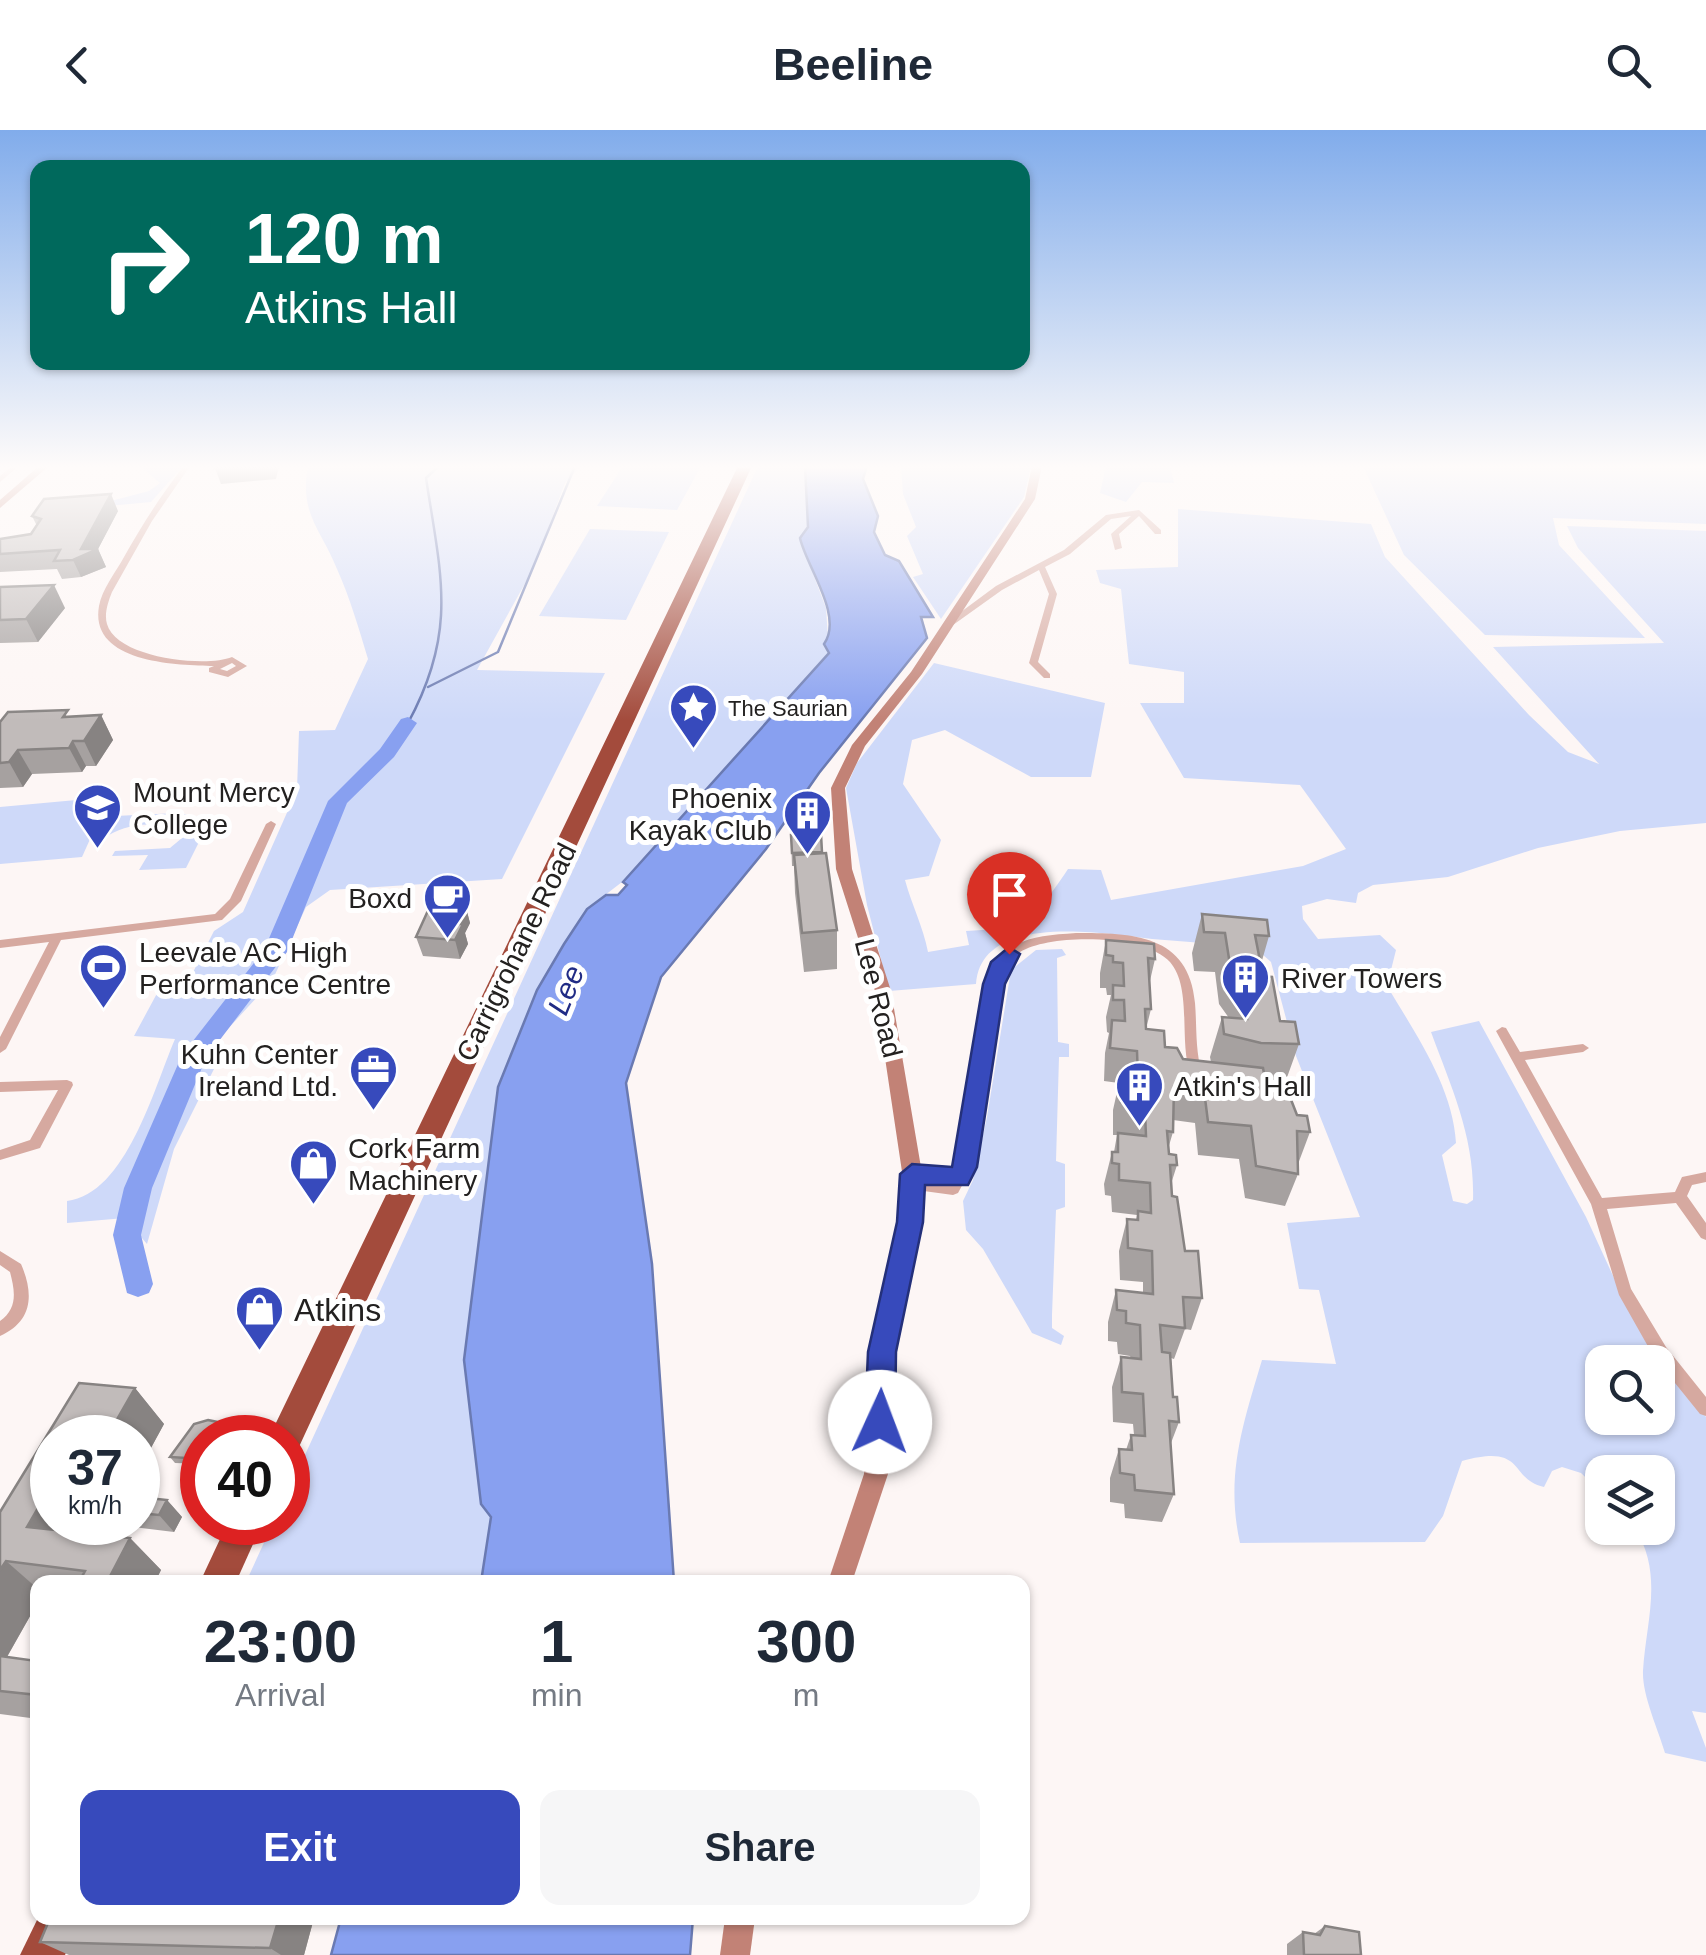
<!DOCTYPE html>
<style>
body{margin:0;font-family:Arial,sans-serif;background:#f6f6f7;color:#1f2937;height:100vh;display:flex;flex-direction:column;font-size:38px;white-space:nowrap}
*{box-sizing:border-box;margin:0}
p{font-size:32px;color:#747a83}
.icon{flex:none;width:55px;height:55px;fill:none;stroke:currentColor;stroke-width:2;stroke-linecap:round;stroke-linejoin:round}
.map{position:relative;flex:1;overflow:hidden}
.drawer{position:absolute;left:30px;top:1445px;width:1000px;height:350px;display:flex;flex-direction:column;background:#fff;border-radius:20px;box-shadow:0 2px 8px #0004}
.drawer>*{flex:none}
.top-card{position:absolute;left:30px;top:30px;width:1000px;height:210px;border-radius:20px;box-shadow:0 2px 8px #0004;background:#00695c;color:#fff;overflow:hidden}
.fabs{position:absolute;left:1585px;top:1215px;display:grid;gap:20px}
.fabs a{display:grid;place-items:center;width:90px;height:90px;border-radius:20px;background:#fff;box-shadow:0 2px 8px #0004;font-size:50px}
.speed{position:absolute;left:30px;top:1285px;display:flex;gap:20px;font-size:50px;font-weight:700;text-align:center}
.speed>*{display:grid;place-content:center;width:130px;height:130px;border-radius:50%;background:#fff;box-shadow:0 2px 8px #0004;line-height:1}
.speed small{font-size:25px;font-weight:400}
.speed .limit{border:15px solid #d22;background:#fff;color:#111}
.pin{position:absolute;display:grid;place-items:center;width:85px;height:85px;color:#fff;margin:-102px -42px;border-radius:50% 50% 50% 0;rotate:-45deg;box-shadow:0 0 10px #0007}
.pin .icon{rotate:45deg}
.me{position:absolute;width:110px;margin:-55px;rotate:2deg;stroke-linejoin:round;filter:drop-shadow(0 0 8px #0008)}
.turn{display:flex;align-items:center;gap:35px;height:210px;padding:0 50px;font-size:45px}
.turn .icon{width:130px;height:130px;stroke-width:2.5}
.turn b{display:block;font-size:70px;line-height:85px}
.eta{display:flex;justify-content:space-evenly;align-items:center;height:170px;text-align:center}
.eta b{font-size:60px;font-weight:600;line-height:70px}
.action{display:flex;gap:20px;margin-top:auto;padding:20px 50px}
.action a{flex:1;height:115px;border-radius:20px;background:#374abc;color:#fff;font-size:40px;font-weight:600;line-height:115px;text-align:center}
.action a+a{background:#f6f6f7;color:#1f2937}
header{display:flex;justify-content:space-between;align-items:center;height:130px;padding:0 50px;background:#fff;font-size:45px;font-weight:600}
.map>svg:first-child{display:block}
</style>
<header><svg class="icon" aria-label="back" viewBox="0 0 24 24"><path d="M15 5l-7 7 7 7"/></svg>Beeline<svg class="icon" aria-label="search" viewBox="0 0 24 24"><circle cx="10" cy="10" r="6"/><path d="M15 15l6 6"/></svg></header>
<div class="map">
<svg width="1706" height="1825" viewBox="0 0 1706 1825">
<rect width="100%" height="100%" fill="#fdf6f5"/>
<g fill="#ced9f9" fill-rule="evenodd">
<polygon points="140,336 183,336 151,372 108,376 107,372 149,361 160,353"/>
<path d="M308 336H581L565 353 533 439 477 540 605 543 502 749 330 760 306 777 272 851 213 915 225 917 174 1019 147 1114 125 1088 67 1093V1071C126 1064 154 958 175 909L134 906 161 856 187 854 214 801 243 782 297 660 299 601 335 600 368 529C359 499 350 468 337 439 321 399 299 384 308 336Z"/>
<polygon points="623,336 701,336 677,380 597,376"/>
<polygon points="758,336 805,336 808,397 800,409 826,478 829,523 635,742 587,779 498,957 464,1230 491,1387 481,1452 246,1452 273,1393 288,1392 288,1362"/>
<polygon points="901,336 1031,336 1024,367 941,489 913,447 923,444 907,406 916,397 903,364"/>
<polygon points="1106,336 1170,336 1174,353 1142,352 1126,372 1100,363"/>
<polygon points="1363,336 1706,336 1706,394 1553,388 1559,415 1645,508 1485,505 1404,425"/>
<path d="M1178 379 1371 394 1385 427 1529 585 1568 622 1599 634 1493 517 1664 513 1578 418 1567 396 1706 401V693L1620 701 1538 718 1448 747 1373 755 1358 763 1356 773 1327 769 1302 776 1303 789 1318 809 1380 805 1396 820 1387 856C1415 903 1453 957 1456 1013L1442 1025 1453 1071 1467 1074 1473 1070C1475 1008 1452 959 1431 902L1479 891 1586 1087 1631 1185 1706 1287V1583L1692 1581 1706 1618V1632L1665 1623C1658 1599 1642 1565 1643 1541 1646 1491 1664 1445 1635 1398H1658V1342H1602V1363L1581 1343 1562 1337 1552 1341 1544 1357C1508 1349 1527 1313 1462 1331L1443 1386 1425 1412 1240 1413C1225 1346 1243 1294 1262 1230L1336 1234 1319 1160 1299 1159 1287 1093 1360 1087 1296 926 1271 832 1253 816C1220 814 1186 812 1152 809 1106 804 981 781 976 854L889 861 867 775 846 658 857 633 934 533 1105 573 1091 647H1031L945 600 912 610 903 654 941 710 929 746 905 750C912 776 923 796 928 822L969 815 966 801C1024 799 1036 787 1068 739L1101 740 1111 770 1303 736 1346 719 1300 655 1184 648 1140 573H1184V542L1129 534 1121 459 1100 453 1096 440 1178 437ZM1602 1232H1658V1288H1602Z"/>
<polygon points="590,399 669,402 626,490 539,486"/>
<polygon points="109,667 82,727 0,734 0,677"/>
<path d="M178 683 198 687 192 702H204L186 738 139 740 148 725 112 726 115 721 170 718 188 703 186 698C163 692 129 692 109 705L110 695 119 691 115 686Z"/>
<polygon points="1062,819 1066,825 1057,828 1058,912 1069,914 1069,927 1059,927 1056,1031 1065,1034 1065,1077 1056,1080 1052,1185 1052,1198 1064,1206 1061,1215 1032,1203 983,1119 966,1100 963,1071 973,1050 987,987 1011,840 1036,820"/>
</g>
<g fill="#88a0f0" stroke="#6a7ab2" stroke-width="2.5">
<path d="M805 336H867L863 349 878 386 874 402 885 425 899 431 933 487H921L927 508 819 643 766 719 661 847 626 953 652 1134 674 1452H481L491 1387 481 1374 464 1230 498 957 537 860 564 814 587 779 606 765H618L627 755 623 752 829 523 824 514C844 486 806 436 800 408L808 397Z"/>
<polygon points="341,1788 693,1788 690,1825 331,1825"/>
</g>
<g fill="none" stroke-linecap="round" stroke-linejoin="round">
<g stroke="#6a7ab2" stroke-width="2.5">
<polyline points="428,557 498,522 575,336"/>
<path d="M408 593C458 501 441 446 426 348L439 336"/>
</g>
<polygon fill="#88a0f0" fill-rule="evenodd" points="408,587 417,593 394,627 347,673 287,822 206,928 152,1058 141,1105 153,1154 149,1163 138,1167 127,1163 113,1105 124,1058 182,925 264,820 328,671 380,619 401,589"/>
<g fill="#d6a9a0" fill-rule="evenodd">
<polygon points="12,336 19,336 0,352 0,346"/>
<path d="M184 336H190L152 391 112 462C108 472 104 484 107 494 116 528 206 538 232 527L247 536 228 547 209 542V538L214 536C176 535 89 533 99 476 102 459 116 442 124 427 142 395 161 365 184 336ZM232 533 236 536 227 541 220 539Z"/>
<polygon points="1139,380 1161,400 1161,404 1155,404 1139,386 1119,404 1122,418 1115,420 1111,404 1131,386 1111,389 1070,424 1045,437 1057,464 1038,532 1050,544 1050,548 1044,548 1029,533 1049,464 1039,440 1002,460 953,495 946,493 996,456 1064,420 1106,385"/>
<polygon points="271,691 276,694 241,771 222,790 61,810 6,919 0,923 0,907 49,812 0,818 0,810 215,784 230,769 266,694"/>
<path d="M1076 803C1132 803 1189 804 1195 873 1197 897 1195 920 1202 943L1201 946H1191C1178 913 1193 859 1170 832 1146 804 1050 803 1020 822 1008 829 1004 841 1000 854L972 1037 958 1063 953 1065 909 1059 907 1055 909 1051 914 1050 907 1048 905 1044 907 1040 912 1039 955 1043 958 1037 988 854C1002 808 1033 806 1076 803Z"/>
<polygon points="1502,897 1506,898 1520,922 1583,914 1589,918 1583,922 1525,930 1602,1068 1675,1062 1682,1047 1706,1042 1706,1052 1692,1055 1687,1066 1706,1093 1706,1110 1701,1108 1676,1073 1607,1079 1631,1159 1666,1217 1706,1267 1706,1286 1700,1284 1654,1227 1619,1165 1591,1074 1496,901"/>
<polygon points="67,950 72,952 73,955 40,1018 0,1030 0,1020 30,1010 58,960 0,962 0,952"/>
<path d="M0 1121 21 1134C34 1164 33 1191 0 1206V1191C18 1178 15 1161 10 1142L0 1135Z"/>
</g>
<g fill="#c28276" fill-rule="evenodd">
<polygon points="39,336 49,336 0,378 0,370"/>
<polygon points="1032,336 1042,336 1035,369 922,544 865,616 845,658 852,739 891,861 924,1055 893,1222 888,1344 852,1452 828,1452 864,1344 871,1222 904,1055 875,861 836,739 831,658 852,615 911,542 1025,369"/>
<polygon points="725,1788 755,1788 750,1825 720,1825"/>
</g>
<g fill="#a34b3c" fill-rule="evenodd">
<polygon points="738,336 752,336 298,1319 288,1323 288,1308 270,1308 274,1297"/>
<polygon points="228,1392 263,1392 236,1452 200,1452"/>
<polygon points="38,1788 82,1788 65,1825 20,1825"/>
</g>
</g>
<g fill="#a6a1a0">
<polygon points="118,381 98,419 106,437 81,447 62,449 57,439 0,442 0,409 31,404 37,396 32,386"/>
<polygon points="0,457 65,478 38,512 0,513"/>
<polygon points="101,585 113,610 96,636 86,636 82,642 32,644 23,657 0,658 0,592"/>
<polygon points="791,705 822,723 837,800 837,839 804,842 795,763 794,736 792,736"/>
<polygon points="465,774 470,793 465,803 468,814 460,829 423,826 416,807"/>
<polygon points="1202,784 1269,806 1261,834 1263,846 1280,891 1299,914 1285,953 1265,953 1267,960 1297,985 1310,1002 1298,1034 1298,1044 1285,1076 1245,1068 1239,1029 1198,1025 1195,993 1173,990 1173,1002 1168,1019 1169,1024 1177,1035 1171,1054 1172,1066 1185,1121 1202,1168 1191,1200 1185,1199 1174,1229 1171,1228 1173,1267 1179,1292 1171,1313 1174,1364 1162,1392 1125,1388 1124,1374 1110,1372 1110,1348 1119,1319 1126,1320 1131,1305 1134,1305 1133,1294 1113,1292 1112,1257 1121,1227 1131,1228 1130,1226 1118,1224 1117,1212 1108,1211 1108,1192 1116,1160 1143,1163 1143,1152 1120,1150 1119,1121 1127,1089 1136,1090 1137,1085 1112,1082 1111,1066 1105,1065 1104,1054 1112,1022 1114,1022 1117,1005 1113,1005 1113,980 1119,953 1104,951 1105,923 1109,903 1107,902 1106,887 1111,865 1107,865 1106,858 1100,858 1100,843 1106,810 1155,829 1149,855 1151,879 1146,899 1165,917 1183,929 1211,932 1210,927 1222,887 1229,888 1219,874 1215,842 1194,841 1192,823"/>
<polygon points="79,1253 135,1258 164,1294 146,1327 138,1326 138,1308 52,1308 83,1392 78,1402 130,1408 161,1440 155,1452 38,1452 38,1472 7,1527 36,1531 38,1529 38,1589 0,1584 0,1382"/>
<polygon points="208,1290 242,1297 246,1303 244,1308 202,1308 202,1334 175,1333 170,1327 194,1294"/>
<polygon points="138,1360 145,1368 167,1370 182,1387 174,1402 125,1396 122,1392 138,1392"/>
<polygon points="50,1788 314,1788 304,1825 69,1825 40,1812"/>
<polygon points="1325,1796 1361,1825 1287,1825 1287,1814 1303,1802 1314,1804"/>
</g>
<g fill="#878382">
<polygon points="244,336 279,336 276,349 221,354 215,338"/>
<polygon points="111,364 118,381 98,419 106,437 81,447 73,430 81,419"/>
<polygon points="54,455 65,478 38,512 26,489"/>
<polygon points="101,585 113,610 96,636 84,611"/>
<polygon points="73,611 86,636 82,642 69,618"/>
<polygon points="18,620 32,644 23,657 9,632"/>
<polygon points="465,774 470,793 465,803 468,814 460,829 455,810 454,794"/>
<polygon points="135,1258 164,1294 146,1327 138,1316 138,1308 130,1308 116,1291"/>
<polygon points="91,1289 107,1308 80,1308"/>
<polygon points="242,1297 246,1303 244,1308 237,1308"/>
<polygon points="52,1354 52,1392 83,1392 63,1429 27,1397"/>
<polygon points="167,1370 182,1387 174,1402 159,1385"/>
<polygon points="130,1408 161,1440 155,1452 107,1452"/>
<polygon points="6,1431 38,1459 38,1472 0,1539 0,1440"/>
<polygon points="279,1788 314,1788 304,1825 281,1825 270,1818"/>
</g>
<g fill="#c1bbba" stroke="#878382" stroke-width="2.5">
<polygon points="216,336 244,336 215,338"/>
<polygon points="111,364 81,419 98,419 73,430 54,431 60,420 0,424 0,409 31,404 41,389 32,386 44,369"/>
<polygon points="54,455 26,489 0,490 0,457"/>
<polygon points="68,580 63,587 101,585 84,611 73,611 69,618 18,620 9,632 0,633 0,592 8,582"/>
<polygon points="821,704 822,722 792,723 791,705"/>
<polygon points="826,723 837,800 802,803 794,725"/>
<polygon points="431,774 465,774 454,794 463,794 455,810 416,807"/>
<polygon points="1202,784 1267,790 1269,806 1255,805 1263,846 1272,847 1280,891 1295,892 1299,914 1261,913 1224,904 1222,887 1247,889 1240,846 1230,835 1225,803 1204,802"/>
<polygon points="1106,810 1154,814 1155,829 1148,828 1151,879 1145,879 1146,899 1164,901 1165,917 1177,918 1183,929 1263,938 1267,960 1288,962 1297,985 1307,986 1310,1002 1297,1001 1298,1044 1256,1036 1251,996 1208,992 1204,960 1174,957 1173,1002 1167,1001 1169,1024 1176,1025 1177,1035 1170,1035 1172,1066 1177,1067 1185,1121 1198,1121 1202,1168 1183,1167 1185,1198 1160,1195 1162,1222 1170,1223 1173,1267 1177,1267 1179,1292 1169,1291 1174,1364 1135,1360 1134,1345 1120,1343 1119,1319 1132,1320 1131,1305 1145,1306 1143,1264 1122,1262 1121,1227 1141,1229 1140,1195 1126,1193 1126,1181 1117,1180 1116,1160 1153,1164 1152,1121 1128,1118 1127,1089 1138,1090 1138,1081 1151,1083 1150,1053 1119,1050 1119,1034 1112,1033 1112,1022 1118,1022 1118,1003 1146,1006 1145,982 1133,981 1133,973 1121,972 1120,947 1138,949 1137,921 1110,918 1112,890 1125,891 1124,870 1113,870 1113,855 1124,856 1123,833 1113,832 1113,826 1106,825"/>
<polygon points="79,1253 135,1258 116,1291 91,1289 80,1308 52,1308 52,1354 27,1397 130,1408 107,1452 79,1452 85,1441 6,1431 0,1440 0,1382"/>
<polygon points="208,1290 242,1297 237,1308 202,1308 202,1329 170,1327 194,1294"/>
<polygon points="138,1361 139,1367 167,1370 159,1385 138,1383"/>
<polygon points="0,1526 36,1531 38,1529 38,1565 0,1561"/>
<polygon points="50,1788 279,1788 270,1818 40,1812"/>
<polygon points="1325,1796 1359,1802 1361,1825 1304,1825 1303,1802 1320,1805"/>
</g>
<linearGradient id="sky" x2="0" y2="1"><stop stop-color="#81aceb"/><stop offset="0.57" stop-color="#fefbfa"/><stop offset="1" stop-color="#fefbfa" stop-opacity="0"/></linearGradient>
<rect width="1706" height="591" fill="url(#sky)"/>
<polygon fill="#374abc" stroke="#24307a" stroke-width="2.5" points="1009,817 1020,824 1005,854 977,1037 968,1055 925,1055 923,1092 896,1222 895,1292 890,1301 880,1305 870,1301 865,1292 868,1222 897,1092 900,1044 912,1034 952,1037 983,854 991,832"/>
<defs>
<symbol id="sight-pin" viewBox="-11 -11 22 30"><path d="M0 17L-7.5 6A9.5 9.5 0 1 1 7.5 6Z" fill="#374abc" stroke="#fff"/><path d="M0-6L1.8-2.2L6-1.7L2.9 1.2L3.7 5.4L0 3.3L-3.7 5.4L-2.9 1.2L-6-1.7L-1.8-2.2Z" fill="#fff"/></symbol>
<symbol id="school-pin" viewBox="-11 -11 22 30"><path d="M0 17L-7.5 6A9.5 9.5 0 1 1 7.5 6Z" fill="#374abc" stroke="#fff"/><path d="M0-5L7-2L0 1L-7-2ZM-4 1L0 2.5L4 1V4Q0 6-4 4Z" fill="#fff"/></symbol>
<symbol id="building-pin" viewBox="-11 -11 22 30"><path d="M0 17L-7.5 6A9.5 9.5 0 1 1 7.5 6Z" fill="#374abc" stroke="#fff"/><path d="M-4-6H4V6H1V3H-1V6H-4ZM-2.5-4.3h1.7v1.8h-1.7ZM.8-4.3h1.7v1.8H.8ZM-2.5-1h1.7V.8h-1.7ZM.8-1h1.7V.8H.8Z" fill="#fff"/></symbol>
<symbol id="cafe-pin" viewBox="-11 -11 22 30"><path d="M0 17L-7.5 6A9.5 9.5 0 1 1 7.5 6Z" fill="#374abc" stroke="#fff"/><path d="M-5.5-4.5H6V0H3Q3 3.5 0 3.5H-2.5Q-5.5 3.5-5.5 0ZM3-3.2v2h1.7v-2ZM-6 4.5H4V6H-6Z" fill="#fff"/></symbol>
<symbol id="stadium-pin" viewBox="-11 -11 22 30"><path d="M0 17L-7.5 6A9.5 9.5 0 1 1 7.5 6Z" fill="#374abc" stroke="#fff"/><path d="M0-5a6.5 5 0 1 0 0 10a6.5 5 0 1 0 0-10ZM-3.5-1.8h7v3.6h-7Z" fill="#fff"/></symbol>
<symbol id="office-pin" viewBox="-11 -11 22 30"><path d="M0 17L-7.5 6A9.5 9.5 0 1 1 7.5 6Z" fill="#374abc" stroke="#fff"/><path d="M-6-3h4V-5.5h4V-3h4V5H-6ZM-1-4.5V-3h2v-1.5ZM-6 0V1H6V0Z" fill="#fff"/></symbol>
<symbol id="shop-pin" viewBox="-11 -11 22 30"><path d="M0 17L-7.5 6A9.5 9.5 0 1 1 7.5 6Z" fill="#374abc" stroke="#fff"/><path d="M-5-2.5h2.3a2.7 3.5 0 0 1 5.4 0H5L5.5 6h-11ZM-1.5-2.5h3a1.5 2.3 0 0 0-3 0Z" fill="#fff"/></symbol>
</defs>
<g fill-rule="evenodd">
<use href="#sight-pin" x="666" y="550" width="55" height="75"/>
<use href="#school-pin" x="70" y="650" width="55" height="75"/>
<use href="#building-pin" x="780" y="656" width="55" height="75"/>
<use href="#cafe-pin" x="420" y="740" width="55" height="75"/>
<use href="#stadium-pin" x="76" y="810" width="55" height="75"/>
<use href="#building-pin" x="1218" y="820" width="55" height="75"/>
<use href="#office-pin" x="346" y="912" width="55" height="75"/>
<use href="#building-pin" x="1112" y="928" width="55" height="75"/>
<use href="#shop-pin" x="286" y="1006" width="55" height="75"/>
<use href="#shop-pin" x="232" y="1152" width="55" height="75"/>
</g>
<g text-anchor="middle" stroke-width="10" stroke-linejoin="round" paint-order="stroke">
<g font-size="22" fill="#232120" stroke="#fff" text-anchor="start">
<text x="728" y="586">The Saurian</text>
</g>
<g font-size="28" fill="#232120" stroke="#fff" text-anchor="start">
<text x="133" y="672">Mount Mercy<tspan x="133" dy="32">College</tspan></text>
<text x="772" y="678" text-anchor="end">Phoenix<tspan x="772" dy="32">Kayak Club</tspan></text>
<text x="412" y="778" text-anchor="end">Boxd</text>
<text x="139" y="832">Leevale AC High<tspan x="139" dy="32">Performance Centre</tspan></text>
<text x="1281" y="858">River Towers</text>
<text x="338" y="934" text-anchor="end">Kuhn Center<tspan x="338" dy="32">Ireland Ltd.</tspan></text>
<text x="1174" y="966">Atkin's Hall</text>
<text x="348" y="1028">Cork Farm<tspan x="348" dy="32">Machinery</tspan></text>
</g>
<g font-size="28" fill="#232120" stroke="#fff">
<text transform="translate(516 822) rotate(-64)" y="10">Carrigrohane Road</text>
<text transform="translate(879 868) rotate(76)" y="10">Lee Road</text>
</g>
<g font-size="30" font-style="italic" fill="#202b85" stroke="#fff">
<text transform="translate(566 860) rotate(-68)" y="10">Lee</text>
</g>
<g font-size="32" fill="#232120" stroke="#fff" text-anchor="start">
<text x="294" y="1191">Atkins</text>
</g>
</g>
</svg>
<div class="fabs">
<a><svg class="icon" aria-label="search" viewBox="0 0 24 24"><circle cx="10" cy="10" r="6"/><path d="M15 15l6 6"/></svg></a>
<a><svg class="icon" aria-label="layers" viewBox="0 0 24 24"><path d="M12 4l9 5-9 5-9-5zM3 14l9 5 9-5"/></svg></a>
</div>
<div class="speed"><div>37<small>km/h</small></div><div class="limit">40</div></div>
<div class="pin" style="left:1009px;top:824px;background:#d93025"><svg class="icon" aria-label="arrive" viewBox="0 0 24 24"><path d="M6 21V4h12l-3 4 3 4H6"/></svg></div>
<svg class="me" style="left:880px;top:1292px" viewBox="-20 -20 40 40"><circle r="19" fill="#fff"/><path d="M0-13L10 11 0 6-10 11z" fill="#374abc"/></svg>
<div class="top-card">
<div class="turn"><svg class="icon" aria-label="right" viewBox="0 0 24 24"><path d="M7 20v-9h11M14 6l5 5-5 5"/></svg><div><b>120 m</b>Atkins Hall</div></div>
</div>
<section class="drawer">
<div class="eta">
<div><b>23:00</b><p>Arrival</p></div>
<div><b>1</b><p>min</p></div>
<div><b>300</b><p>m</p></div>
</div>
<div class="action"><a>Exit</a><a>Share</a></div>
</section>
</div>
